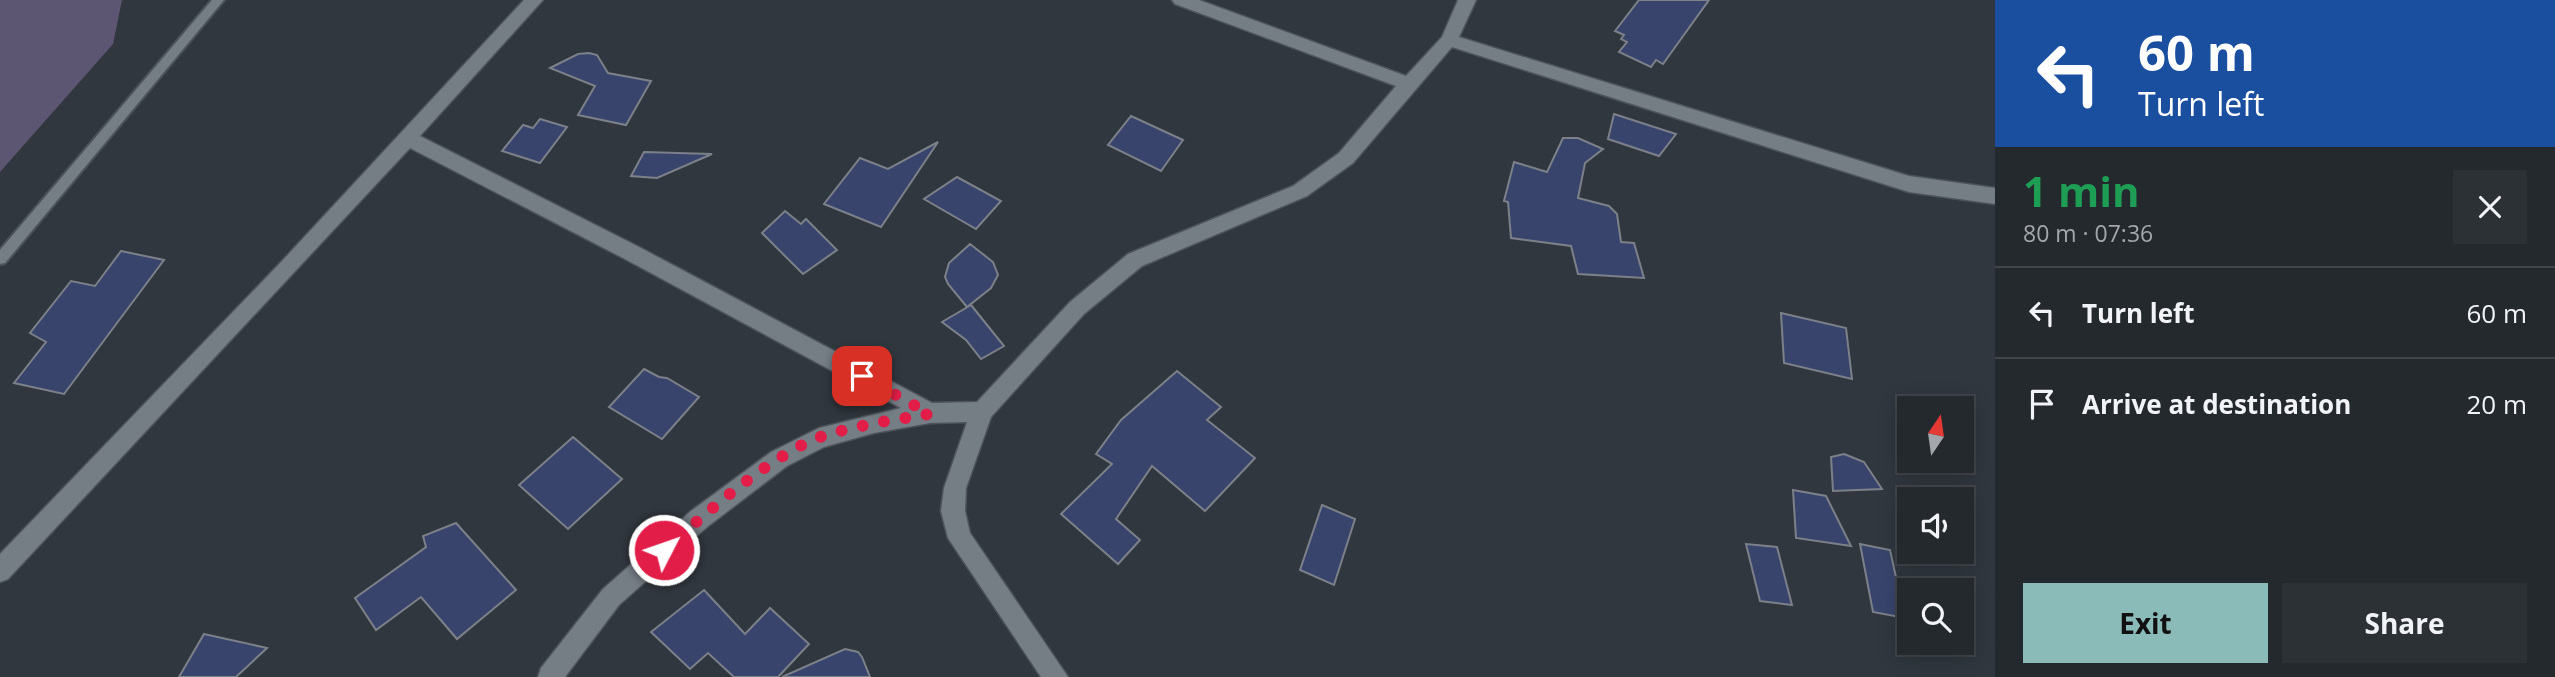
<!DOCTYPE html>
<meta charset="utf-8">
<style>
body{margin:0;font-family:"Open Sans",sans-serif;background:#2c3136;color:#f1f3f6;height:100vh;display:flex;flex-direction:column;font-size:26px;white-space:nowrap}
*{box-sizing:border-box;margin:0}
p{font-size:23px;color:#a3a6aa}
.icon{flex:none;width:38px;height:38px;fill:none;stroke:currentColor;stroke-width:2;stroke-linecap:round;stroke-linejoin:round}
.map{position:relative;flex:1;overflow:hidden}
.panel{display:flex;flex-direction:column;background:#24292e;width:560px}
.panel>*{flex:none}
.guide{background:#1a4fa0;color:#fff;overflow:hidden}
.needle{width:46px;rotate:13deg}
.controls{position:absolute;left:1897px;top:396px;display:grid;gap:14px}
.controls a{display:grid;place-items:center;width:77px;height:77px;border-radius:0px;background:#24292e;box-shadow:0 4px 18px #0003,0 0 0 2px #41454a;font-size:35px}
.pin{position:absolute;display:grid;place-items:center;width:60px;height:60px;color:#fff;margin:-30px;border-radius:14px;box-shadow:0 4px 10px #0006}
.me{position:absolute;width:77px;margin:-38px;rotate:49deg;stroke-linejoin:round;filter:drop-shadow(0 0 5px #0008)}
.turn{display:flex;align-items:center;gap:24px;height:147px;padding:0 28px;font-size:32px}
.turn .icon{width:91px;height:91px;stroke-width:2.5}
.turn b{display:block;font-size:49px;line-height:60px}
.round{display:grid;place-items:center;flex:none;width:74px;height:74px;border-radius:0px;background:#2c3136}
.headline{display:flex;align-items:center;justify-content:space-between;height:119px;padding:0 28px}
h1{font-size:42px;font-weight:700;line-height:52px;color:#1e9e55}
.cta{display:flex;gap:14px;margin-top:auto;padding:14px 28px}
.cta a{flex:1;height:80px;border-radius:0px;background:#8bbbb9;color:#111;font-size:28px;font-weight:700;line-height:80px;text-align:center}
.cta a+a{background:#2c3136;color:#f1f3f6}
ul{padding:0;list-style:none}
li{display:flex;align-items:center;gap:21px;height:91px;padding:0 28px;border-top:2px solid #41454a}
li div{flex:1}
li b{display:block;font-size:26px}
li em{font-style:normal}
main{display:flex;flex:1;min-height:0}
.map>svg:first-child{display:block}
</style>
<main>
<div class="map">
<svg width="1995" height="677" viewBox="0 0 1995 677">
<rect width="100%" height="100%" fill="#30373e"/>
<polygon fill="#5d5672" points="0,0 122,0 113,44 0,172"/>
<g fill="#39446c" stroke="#7c8089" stroke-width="2">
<polygon points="1639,0 1709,0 1663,64 1656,60 1651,67 1619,52 1627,42 1621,39 1624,35 1615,31"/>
<polygon points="589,53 597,55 608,73 651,81 626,125 578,115 595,86 550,68 578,54"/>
<polygon points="1614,114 1676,134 1659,156 1608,139"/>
<polygon points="1131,116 1183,140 1161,171 1108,145"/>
<polygon points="540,119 567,127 540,163 502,151 523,125 533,128"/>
<polygon points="1563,138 1578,138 1603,149 1585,163 1578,198 1609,206 1617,214 1621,242 1634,243 1644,278 1578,274 1571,246 1511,238 1508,202 1504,201 1514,162 1547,172"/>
<polygon points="938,142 881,227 824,204 860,158 888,169"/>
<polygon points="644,152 712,154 657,178 631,176"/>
<polygon points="957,177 1001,201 976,229 924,199"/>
<polygon points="785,211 801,224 806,219 837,250 803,274 762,233"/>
<polygon points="970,244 993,262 998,275 991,288 967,307 948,284 945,277 949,263"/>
<polygon points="121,251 164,260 64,394 14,383 46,342 30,333 71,281 95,286"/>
<polygon points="971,305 1004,346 981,359 966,340 942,322"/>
<polygon points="1781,313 1846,328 1852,379 1784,363"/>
<polygon points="644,369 659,377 667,378 699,397 662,439 609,407"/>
<polygon points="1177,371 1221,407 1207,420 1255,458 1205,511 1152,466 1116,519 1140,540 1118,564 1061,514 1112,464 1096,454 1121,420"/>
<polygon points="573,437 622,479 568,529 519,485"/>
<polygon points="1844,454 1864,462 1882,489 1833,491 1831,457"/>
<polygon points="1793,490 1826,496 1851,546 1796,538"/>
<polygon points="1322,505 1355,519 1334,585 1300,570"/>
<polygon points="456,523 516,590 457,639 421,597 376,630 355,598 426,547 423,536"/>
<polygon points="1746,544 1777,547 1792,605 1760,601"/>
<polygon points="1860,544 1890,550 1905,618 1873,612"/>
<polygon points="704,590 745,634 770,608 809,644 778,677 734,677 708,653 690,669 651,632"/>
<polygon points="204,634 267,648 236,677 179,677"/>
<polygon points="845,649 858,652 862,657 870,677 782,677"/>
</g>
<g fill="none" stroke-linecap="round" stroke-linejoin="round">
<defs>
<polygon id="lane" points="212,0 224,0 5,263 0,264 0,250"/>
<polygon id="street" points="524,0 543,0 420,136 639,247 932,403 977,402 1070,302 1128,254 1293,186 1339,153 1396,86 1175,4 1172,0 1199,0 1406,76 1442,37 1458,0 1476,0 1459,37 1909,176 1995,188 1995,204 1909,192 1452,47 1353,163 1307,196 1142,266 1084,314 991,417 966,488 965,511 970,533 1068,677 1041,677 948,538 941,511 944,488 967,422 930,423 874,433 824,447 787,466 707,527 619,605 565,677 538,677 541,668 603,589 691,511 771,452 819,428 901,408 625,259 410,148 8,579 0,582 0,554 283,260"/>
</defs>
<use href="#lane" stroke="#4d5359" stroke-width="4"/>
<use href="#street" stroke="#4d5359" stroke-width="3"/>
<use href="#lane" fill="#757d85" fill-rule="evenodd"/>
<use href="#street" fill="#757d85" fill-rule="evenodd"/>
</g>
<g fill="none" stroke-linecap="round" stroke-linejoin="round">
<path stroke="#e11d48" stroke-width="12" stroke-dasharray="0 21.6" d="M664 550C704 515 771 455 820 437 856 425 894 420 930 414L862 376"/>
</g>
</svg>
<div class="controls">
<a><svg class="needle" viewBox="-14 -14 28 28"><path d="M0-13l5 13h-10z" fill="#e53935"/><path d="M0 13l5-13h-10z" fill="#a3a6aa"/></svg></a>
<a><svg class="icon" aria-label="sound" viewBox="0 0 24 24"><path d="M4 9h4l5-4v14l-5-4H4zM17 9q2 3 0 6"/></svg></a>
<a><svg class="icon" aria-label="search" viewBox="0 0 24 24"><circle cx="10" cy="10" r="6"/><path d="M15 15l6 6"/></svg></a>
</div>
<div class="pin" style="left:862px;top:376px;background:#d93025"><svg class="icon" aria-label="arrive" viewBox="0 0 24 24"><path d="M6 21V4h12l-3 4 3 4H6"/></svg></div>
<svg class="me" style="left:664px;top:550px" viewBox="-20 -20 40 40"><circle r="17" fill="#e11d48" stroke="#fff" stroke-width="3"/><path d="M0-11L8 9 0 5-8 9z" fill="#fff"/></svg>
</div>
<section class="panel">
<div class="guide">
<div class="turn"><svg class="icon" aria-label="left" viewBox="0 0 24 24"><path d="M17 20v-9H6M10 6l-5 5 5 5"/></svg><div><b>60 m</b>Turn left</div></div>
</div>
<div class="headline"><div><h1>1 min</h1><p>80 m · 07:36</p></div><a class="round"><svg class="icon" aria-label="close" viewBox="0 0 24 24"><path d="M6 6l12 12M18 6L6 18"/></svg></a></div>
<ul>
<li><svg class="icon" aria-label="left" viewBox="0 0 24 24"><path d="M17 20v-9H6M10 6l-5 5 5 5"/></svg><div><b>Turn left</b></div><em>60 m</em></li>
<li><svg class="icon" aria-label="arrive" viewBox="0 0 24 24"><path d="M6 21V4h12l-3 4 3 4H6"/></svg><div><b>Arrive at destination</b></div><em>20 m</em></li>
</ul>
<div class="cta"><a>Exit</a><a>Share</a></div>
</section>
</main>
